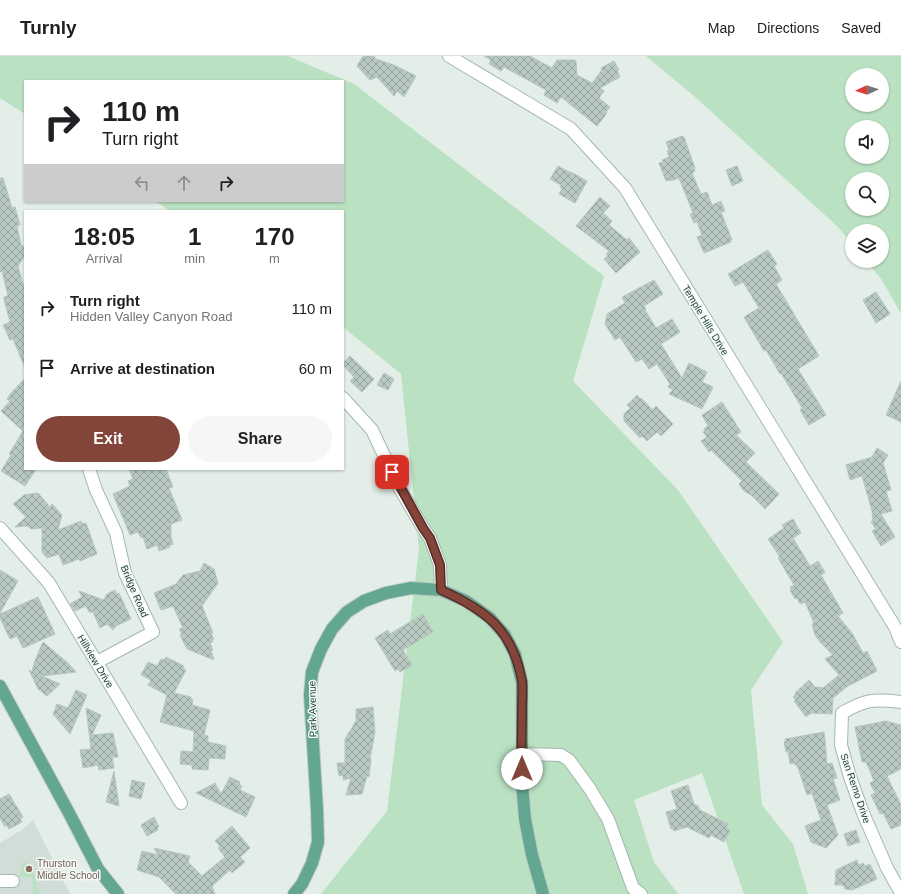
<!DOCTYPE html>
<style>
body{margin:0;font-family:Helvetica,sans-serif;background:#f6f6f6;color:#202124;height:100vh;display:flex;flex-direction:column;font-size:15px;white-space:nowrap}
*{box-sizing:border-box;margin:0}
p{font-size:13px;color:#757577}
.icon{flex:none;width:22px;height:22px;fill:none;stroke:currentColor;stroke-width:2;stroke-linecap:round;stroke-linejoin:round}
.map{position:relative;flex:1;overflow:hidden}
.side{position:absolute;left:24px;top:154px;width:320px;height:260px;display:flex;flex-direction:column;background:#fff;border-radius:0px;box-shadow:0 1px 3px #0004}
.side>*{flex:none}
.hud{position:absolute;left:24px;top:24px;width:320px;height:122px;border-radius:0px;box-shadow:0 1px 3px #0004;background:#fff;color:#202124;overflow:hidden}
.needle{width:26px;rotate:266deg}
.buttons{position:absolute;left:845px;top:12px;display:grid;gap:8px}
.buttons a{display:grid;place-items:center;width:44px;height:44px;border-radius:50%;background:#fff;box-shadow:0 1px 3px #0004;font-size:20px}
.pin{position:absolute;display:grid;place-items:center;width:34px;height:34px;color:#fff;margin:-17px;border-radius:8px;box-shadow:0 2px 6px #0006}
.me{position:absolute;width:44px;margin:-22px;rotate:0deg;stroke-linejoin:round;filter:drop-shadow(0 0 3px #0008)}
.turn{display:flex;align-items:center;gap:14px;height:84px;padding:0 12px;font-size:18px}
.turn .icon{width:52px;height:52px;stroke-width:2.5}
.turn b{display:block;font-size:28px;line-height:34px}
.lanes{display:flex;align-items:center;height:38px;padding:0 12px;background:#0003;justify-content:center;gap:20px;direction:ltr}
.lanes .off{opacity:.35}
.eta{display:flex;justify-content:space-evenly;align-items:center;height:68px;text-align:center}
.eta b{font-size:24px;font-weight:700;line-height:28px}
.primary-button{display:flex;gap:8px;margin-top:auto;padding:8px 12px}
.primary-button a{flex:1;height:46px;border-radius:24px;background:#834439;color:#fff;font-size:16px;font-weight:700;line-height:46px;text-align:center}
.primary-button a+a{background:#f6f6f6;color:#202124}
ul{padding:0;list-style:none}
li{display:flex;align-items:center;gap:12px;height:60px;padding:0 12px}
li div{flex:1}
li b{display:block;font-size:15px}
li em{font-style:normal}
header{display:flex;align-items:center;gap:24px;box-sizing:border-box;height:56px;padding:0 20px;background:#fff;border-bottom:1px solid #e0e0e0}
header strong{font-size:19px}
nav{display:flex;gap:22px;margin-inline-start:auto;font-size:14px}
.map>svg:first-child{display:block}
</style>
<header>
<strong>Turnly</strong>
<nav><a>Map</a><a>Directions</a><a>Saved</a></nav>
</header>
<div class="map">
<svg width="901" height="838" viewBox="0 0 901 838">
<defs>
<pattern id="building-cross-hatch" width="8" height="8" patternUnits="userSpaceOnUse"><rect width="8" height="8" fill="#b8c9c1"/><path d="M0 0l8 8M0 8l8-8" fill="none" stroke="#95a59e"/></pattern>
</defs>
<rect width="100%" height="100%" fill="#e3eee8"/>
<polygon fill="#d1ded7" points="33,764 70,838 0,838 0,787 23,773"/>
<g fill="#bae1c2" fill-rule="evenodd">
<polygon points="0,0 288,0 354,28 604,220 573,325 678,434 783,586 751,634 762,749 793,788 808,838 744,838 702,717 634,744 654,806 678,838 321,838 387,755 419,493 401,318 343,271 343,155 170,155 155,145 343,145 343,25 25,25 25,58 0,42"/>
<path d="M646 0H901V258L882 224 866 205H882V175H852V188L838 171 694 40ZM852 19H882V49H852ZM852 71H882V101H852ZM852 123H882V153H852Z"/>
<polygon points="24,806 30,808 40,838 33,838 32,821 20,821 21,813"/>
</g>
<g fill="url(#building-cross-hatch)" stroke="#b5c8bf">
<polygon points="363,0 374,0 376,3 394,9 416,20 404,41 397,35 394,40 377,21 370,24 357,10"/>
<polygon points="484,0 530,0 552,12 557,4 574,4 576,5 577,19 592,27 602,14 601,12 614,5 619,14 617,15 620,21 600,32 604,35 599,42 610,51 606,56 607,57 597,70 561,41 557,47 544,39 546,34 504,11 501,15 489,8 491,4"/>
<polygon points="682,80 684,81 695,112 694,113 695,115 692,117 701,138 707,136 712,149 721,145 725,155 721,156 732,184 730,184 731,186 704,197 697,181 702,179 697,166 694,167 690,158 693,157 679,122 670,125 669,124 666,125 659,107 663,106 662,104 669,101 667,95 669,94 666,86"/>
<polygon points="558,110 571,117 571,116 587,125 575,147 559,138 562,133 560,131 561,129 550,123"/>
<polygon points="737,110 743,125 732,130 726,114"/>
<polygon points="0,122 3,122 12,152 15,151 20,169 17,170 21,189 24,191 25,194 25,199 18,210 25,235 25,312 13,283 10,284 3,269 10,266 4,243 4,241 8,240 2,215 0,216"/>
<polygon points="600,141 610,150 603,157 612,165 609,169 627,184 629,182 640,196 616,217 604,203 608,200 606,198 609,195 576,170"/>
<polygon points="768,194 777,208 774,210 782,224 776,228 819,300 798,313 826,359 809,369 800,354 802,352 781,317 780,318 766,294 764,295 744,261 759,252 743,226 735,230 728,218"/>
<polygon points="654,224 663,238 644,250 646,254 645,254 656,272 672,263 680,276 661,288 682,322 689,307 707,316 702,326 713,331 702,353 669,338 673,334 668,331 670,328 657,308 649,313 642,303 636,306 620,281 615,284 605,268 607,258 625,247 622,241"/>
<polygon points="876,236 890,258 876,267 863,244"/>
<polygon points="350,300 374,323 362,336 350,325 354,321 343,309 343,307"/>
<polygon points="384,317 394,323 388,334 377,329"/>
<polygon points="25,322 25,413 36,413 25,430 1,415 11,399 9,398 23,375 1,355 10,345 7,343 11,337"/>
<polygon points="901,325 901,366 886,359"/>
<polygon points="637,339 640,343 641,342 653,354 656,350 673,368 661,380 657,376 647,385 642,380 640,382 624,365 624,358 630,352 627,349"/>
<polygon points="722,346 741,376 736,379 755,397 746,406 779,438 765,453 751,439 744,435 739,428 742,425 711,394 709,396 701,385 707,381 703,376 705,375 704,373 708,370 702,359"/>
<polygon points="877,392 888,399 883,407 891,434 886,435 892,455 881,458 895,481 881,490 872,475 876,473 871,466 873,465 872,455 862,420 850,424 846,409 872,401"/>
<polygon points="129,413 166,413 173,431 169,432 182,464 171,468 171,481 173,488 169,490 170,491 159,495 157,489 147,493 143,481 141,482 138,476 130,479 113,438 130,430 128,425 133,423"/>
<polygon points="38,437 50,451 52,448 62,459 58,474 81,465 82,468 86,467 97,498 80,505 79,503 63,509 59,498 47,502 42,496 42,472 31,473 28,470 15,471 26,461 13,448 24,439"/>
<polygon points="793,463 801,477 793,482 810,510 818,505 825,516 821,519 843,557 838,560 852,577 863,597 867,595 877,615 848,630 833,642 832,658 811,657 806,661 794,645 796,644 793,641 796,638 795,637 809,624 815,631 823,632 839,619 825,603 833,599 820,586 815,579 812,568 814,567 805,546 800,548 797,542 795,543 790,534 791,533 790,531 794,529 778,502 780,501 768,483 784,472 782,469"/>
<polygon points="204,507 214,513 218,527 202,550 213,577 211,578 214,583 212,584 213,586 210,587 213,594 211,595 214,604 187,593 180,579 182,578 179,573 183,572 173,550 161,554 154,537 176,528 183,519 200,515"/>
<polygon points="0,514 18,525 0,557"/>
<polygon points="115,534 117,538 119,537 131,563 116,570 113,574 107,568 100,572 93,556 89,556 86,550 75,555 70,548 82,541 79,535 104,544 107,538"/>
<polygon points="38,541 55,578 23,592 17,580 10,583 0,562 0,558"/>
<polygon points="423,558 433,576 403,594 412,609 400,616 398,613 395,615 375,582 388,574 390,578"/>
<polygon points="43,586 68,607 76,616 42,620 60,628 47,640 38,633 29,614 32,616 34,607"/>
<polygon points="166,601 184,610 183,612 186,614 174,637 191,641 191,643 193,644 192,649 210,654 204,679 208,680 208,686 226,690 225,703 209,702 208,714 192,713 192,709 180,708 181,695 193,696 194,675 160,666 167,639 148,629 151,624 141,619 148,606 157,610 161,603 164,604"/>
<polygon points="76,634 87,639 70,678 53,658 57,648 68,652"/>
<polygon points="373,651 375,676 370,703 371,703 369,721 367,720 362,738 346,739 351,722 343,724 343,719 339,720 337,707 345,707 345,683 356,665 356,653"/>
<polygon points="86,652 101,659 92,679 113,677 118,701 112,701 114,712 99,714 98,709 83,712 80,694 91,693"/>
<polygon points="886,665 901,669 901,713 887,720 901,749 901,769 891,773 883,757 880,758 871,739 875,737 870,727 874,725 866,706 862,706 855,671"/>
<polygon points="824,676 825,683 827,708 832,707 837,722 833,723 840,744 827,749 838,779 826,792 811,786 805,770 821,764 812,737 807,739 797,709 795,709 795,707 790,708 788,696 786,696 784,686 786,685 785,683"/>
<polygon points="114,715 119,750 106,746"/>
<polygon points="230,721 240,726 239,728 242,730 240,734 255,741 246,761 196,737 215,727 221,738"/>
<polygon points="132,724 145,727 141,743 129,740"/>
<polygon points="688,729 694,748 698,750 700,754 728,768 726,772 730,774 724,786 711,779 709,782 687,771 674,775 673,773 671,773 666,756 677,753 671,735"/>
<polygon points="9,738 23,761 20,763 22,766 9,773 7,769 5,771 0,762 0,743"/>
<polygon points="154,761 159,771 157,772 158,774 147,780 141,769"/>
<polygon points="232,770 250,792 240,801 245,806 232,817 230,814 212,830 215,838 176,838 159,821 137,814 142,795 158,799 154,792 190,800 188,806 202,820 225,801 218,792 220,790 215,785"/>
<polygon points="856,774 860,786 848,790 844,778"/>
<polygon points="857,804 859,809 863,807 865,810 870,808 877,823 852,834 845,833 843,829 835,829 836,814"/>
</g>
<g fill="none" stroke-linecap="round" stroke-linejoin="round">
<defs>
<g id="minor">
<polyline points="449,0 571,73 625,132 895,571 901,586"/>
<polyline points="343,342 372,374 399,431 423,472 430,482 440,509 441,534"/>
<polyline points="89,413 96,434 116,477 125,517 153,576 97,606"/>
<polyline points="0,472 49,527 181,747"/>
<path d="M901 646C874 643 866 643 842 657L841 689 850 721 863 757 887 812 901 837"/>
<polyline points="521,698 561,699 569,704 590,733 608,763 633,832 641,838"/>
<polyline points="0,825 13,825"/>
</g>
<g id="major">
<polyline points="0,630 69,757 98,813 118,838"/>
<polyline points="294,838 302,828 312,807 318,786 317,753 310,639 312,616 321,593 332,573 347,556 364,545 386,537 411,532 441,534 466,545 490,562 505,579 515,598 522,626 522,728 525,763 532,799 543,838"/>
</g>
</defs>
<use href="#minor" stroke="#a5b7af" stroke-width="14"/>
<use href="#major" stroke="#c1cac7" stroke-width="14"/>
<use href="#minor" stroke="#fff" stroke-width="12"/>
<use href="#major" stroke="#64a791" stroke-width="12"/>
</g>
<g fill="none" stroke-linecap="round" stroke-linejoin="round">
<defs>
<path id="route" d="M392 416 423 472 430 482 440 509 441 534C486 554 513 574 522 625 523 633 522 643 522 652 522 672 521 693 522 713"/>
</defs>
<use href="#route" stroke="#552c25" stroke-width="10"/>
<use href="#route" stroke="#834439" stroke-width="7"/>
</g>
<circle fill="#8d6e63" stroke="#f4faf7" stroke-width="1.5" cx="29" cy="813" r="4"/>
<g text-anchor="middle" stroke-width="3" stroke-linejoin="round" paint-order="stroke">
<g font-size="10" fill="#214136" stroke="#f4faf7">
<text transform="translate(706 264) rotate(59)" y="4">Temple Hills Drive</text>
<text transform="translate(135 535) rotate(67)" y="4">Bridge Road</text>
<text transform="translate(96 605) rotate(59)" y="4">Hillview Drive</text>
<text transform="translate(312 653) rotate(-91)" y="4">Park Avenue</text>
<text transform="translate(856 732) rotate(71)" y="4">San Remo Drive</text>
</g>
<g font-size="10" fill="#785e54" stroke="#f4faf7" text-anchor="start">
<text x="37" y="811">Thurston<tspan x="37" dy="12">Middle School</tspan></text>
</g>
</g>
</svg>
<div class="buttons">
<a><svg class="needle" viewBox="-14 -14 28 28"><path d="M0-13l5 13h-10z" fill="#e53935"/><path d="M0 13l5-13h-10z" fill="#757577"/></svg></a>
<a><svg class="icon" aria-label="sound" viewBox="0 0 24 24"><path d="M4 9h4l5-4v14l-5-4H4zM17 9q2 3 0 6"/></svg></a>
<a><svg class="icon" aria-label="search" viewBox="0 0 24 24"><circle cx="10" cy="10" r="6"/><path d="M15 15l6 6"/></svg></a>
<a><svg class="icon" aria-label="layers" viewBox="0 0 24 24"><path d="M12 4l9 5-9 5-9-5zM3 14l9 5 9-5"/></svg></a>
</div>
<div class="pin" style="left:392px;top:416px;background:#d93025"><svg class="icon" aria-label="arrive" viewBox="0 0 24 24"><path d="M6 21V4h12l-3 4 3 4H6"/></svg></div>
<svg class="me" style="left:522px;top:713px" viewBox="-20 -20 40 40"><circle r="19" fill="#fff"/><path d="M0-13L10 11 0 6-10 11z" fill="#834439"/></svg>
<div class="hud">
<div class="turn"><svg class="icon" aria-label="right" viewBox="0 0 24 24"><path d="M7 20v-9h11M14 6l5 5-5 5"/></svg><div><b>110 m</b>Turn right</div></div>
<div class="lanes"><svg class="icon off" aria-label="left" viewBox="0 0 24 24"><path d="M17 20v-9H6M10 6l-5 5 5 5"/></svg><svg class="icon off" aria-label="ahead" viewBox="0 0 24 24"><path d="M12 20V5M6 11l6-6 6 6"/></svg><svg class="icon" aria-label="right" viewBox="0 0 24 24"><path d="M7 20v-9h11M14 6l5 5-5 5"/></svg></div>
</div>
<section class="side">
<div class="eta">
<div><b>18:05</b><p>Arrival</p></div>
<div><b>1</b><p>min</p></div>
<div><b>170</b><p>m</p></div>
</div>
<ul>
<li><svg class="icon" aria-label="right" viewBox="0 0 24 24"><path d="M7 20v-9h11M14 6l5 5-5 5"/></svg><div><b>Turn right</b><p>Hidden Valley Canyon Road</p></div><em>110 m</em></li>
<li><svg class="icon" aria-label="arrive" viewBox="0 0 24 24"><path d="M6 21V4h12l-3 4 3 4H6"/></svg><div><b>Arrive at destination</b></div><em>60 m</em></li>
</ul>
<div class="primary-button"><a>Exit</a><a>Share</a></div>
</section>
</div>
